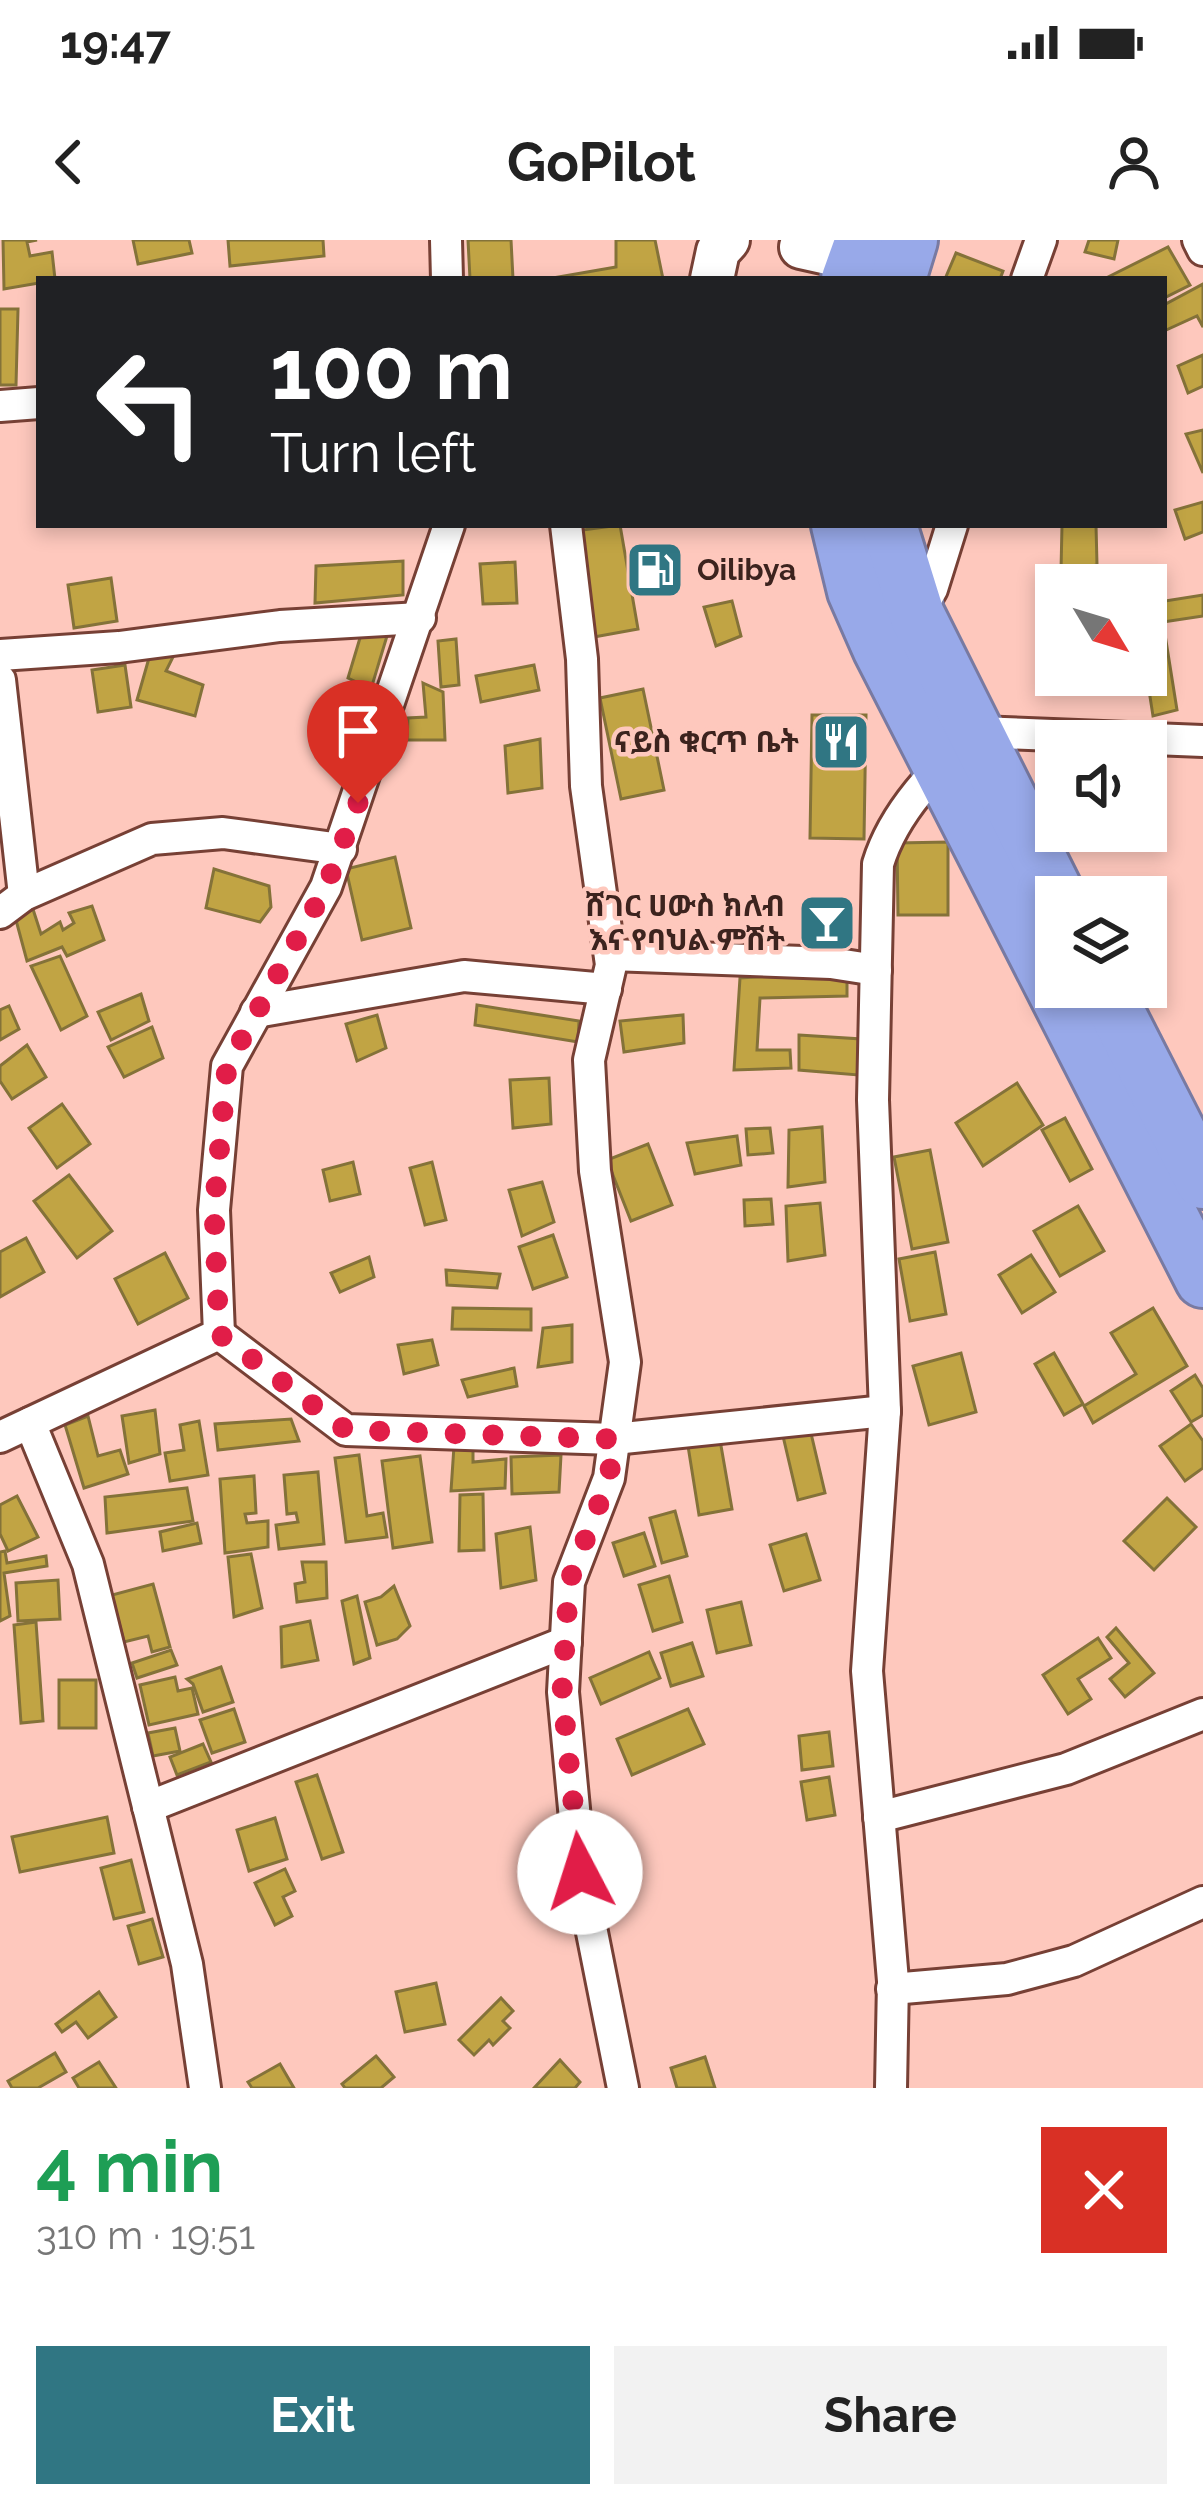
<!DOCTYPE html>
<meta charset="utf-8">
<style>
body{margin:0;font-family:Raleway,"Noto Sans Ethiopic",sans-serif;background:#f2f2f2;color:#222;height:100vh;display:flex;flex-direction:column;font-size:45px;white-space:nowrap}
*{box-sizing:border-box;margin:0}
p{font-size:39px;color:#767676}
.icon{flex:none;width:66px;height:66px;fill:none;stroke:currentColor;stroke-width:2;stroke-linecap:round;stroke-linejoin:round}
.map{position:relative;height:1848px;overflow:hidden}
.side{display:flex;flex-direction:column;background:#fff;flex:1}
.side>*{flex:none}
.hud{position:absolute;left:36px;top:36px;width:1131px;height:252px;border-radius:0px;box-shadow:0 6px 18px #0003;background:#202124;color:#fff;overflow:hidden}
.needle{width:78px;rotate:128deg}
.tools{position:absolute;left:1035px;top:324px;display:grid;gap:24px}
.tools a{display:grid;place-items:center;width:132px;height:132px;border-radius:0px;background:#fff;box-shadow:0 6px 18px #0003;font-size:60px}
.pin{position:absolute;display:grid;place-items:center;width:102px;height:102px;color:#fff;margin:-123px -51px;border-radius:50% 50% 50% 0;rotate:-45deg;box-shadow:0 0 12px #0007}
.pin .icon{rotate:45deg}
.me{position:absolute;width:132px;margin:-66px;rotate:355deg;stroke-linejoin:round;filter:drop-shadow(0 0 9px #0008)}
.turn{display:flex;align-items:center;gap:42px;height:252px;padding:0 36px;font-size:54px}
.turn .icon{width:156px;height:156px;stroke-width:2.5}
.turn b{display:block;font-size:84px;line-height:102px}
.round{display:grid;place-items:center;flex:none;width:126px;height:126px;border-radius:0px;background:#f2f2f2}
.headline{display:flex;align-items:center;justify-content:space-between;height:204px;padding:0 36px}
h1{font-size:72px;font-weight:700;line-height:90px;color:#1e9e55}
.cta{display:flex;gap:24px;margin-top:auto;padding:24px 36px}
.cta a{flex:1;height:138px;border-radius:0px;background:#307683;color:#fff;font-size:48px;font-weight:700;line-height:138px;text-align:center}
.cta a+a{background:#f2f2f2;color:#222}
.status{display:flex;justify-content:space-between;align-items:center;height:84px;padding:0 60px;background:#fff;direction:ltr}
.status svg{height:33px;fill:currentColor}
header{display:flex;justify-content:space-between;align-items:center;height:156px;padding:0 36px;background:#fff;font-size:54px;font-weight:700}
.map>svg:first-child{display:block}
</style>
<div class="status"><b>19:47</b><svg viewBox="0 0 49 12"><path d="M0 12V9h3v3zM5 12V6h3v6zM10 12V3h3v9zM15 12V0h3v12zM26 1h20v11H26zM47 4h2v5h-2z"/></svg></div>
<header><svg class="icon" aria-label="back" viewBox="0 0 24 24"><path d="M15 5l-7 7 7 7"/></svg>GoPilot<svg class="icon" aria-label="person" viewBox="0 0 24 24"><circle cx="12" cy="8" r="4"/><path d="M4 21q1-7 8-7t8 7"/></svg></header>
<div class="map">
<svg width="1203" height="1848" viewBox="0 0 1203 1848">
<rect width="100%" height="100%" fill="#fec8bd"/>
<g fill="#c1a444" stroke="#847239" stroke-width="3">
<polygon points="3,0 37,0 27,2 30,16 52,12 55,39 39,39 39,43 4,49"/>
<polygon points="133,0 189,0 192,13 138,24"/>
<polygon points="228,0 323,0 324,16 230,26"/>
<polygon points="468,0 511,0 513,39 470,39"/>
<polygon points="616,0 655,0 663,39 547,39 616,27"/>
<polygon points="1089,0 1118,0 1114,19 1085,12"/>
<polygon points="1168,7 1190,45 1164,58 1164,39 1104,39"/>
<polygon points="956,13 1003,31 1000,39 945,39"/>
<polygon points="1203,44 1203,87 1197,76 1164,91 1164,65"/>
<polygon points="0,69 18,69 16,145 0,145"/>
<polygon points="1203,115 1203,146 1188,153 1178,126"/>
<polygon points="1203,190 1203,233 1186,194"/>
<polygon points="1203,262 1203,292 1185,299 1175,270"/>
<polygon points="620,285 638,389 594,397 575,291"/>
<polygon points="1062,285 1096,285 1097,325 1061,331"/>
<polygon points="403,321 403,355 315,363 316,326"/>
<polygon points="515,322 517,363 483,364 480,324"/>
<polygon points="111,338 117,381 74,388 68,345"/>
<polygon points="1203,355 1203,376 1163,382 1177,470 1153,476 1146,431 1146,364"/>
<polygon points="732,361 741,396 716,406 704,367"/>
<polygon points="363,388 387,396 371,449 348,438"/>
<polygon points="456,399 459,445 441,447 438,401"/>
<polygon points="151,411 174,415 166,431 203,445 195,476 137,460"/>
<polygon points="125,425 131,467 98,472 92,430"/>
<polygon points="534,425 539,450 481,462 476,436"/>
<polygon points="423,443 443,452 445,500 407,500 408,478 426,477"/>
<polygon points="643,449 664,550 621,559 600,458"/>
<polygon points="812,475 866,475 864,599 810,598"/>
<polygon points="540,499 542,548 508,553 505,506"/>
<polygon points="948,602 948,675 898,675 897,603"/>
<polygon points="395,617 411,688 362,700 346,629"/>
<polygon points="214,629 269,646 271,667 260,682 206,668"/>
<polygon points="30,660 41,694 60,682 63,690 74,683 69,673 92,666 104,700 67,716 62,707 27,721 13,669"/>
<polygon points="60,716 87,776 61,790 31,726"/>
<polygon points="847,731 847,756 760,758 757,810 790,810 791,828 734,830 740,738"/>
<polygon points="141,754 149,781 111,800 98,772"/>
<polygon points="477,765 579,781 578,802 475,785"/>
<polygon points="9,766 19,789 0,800 0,770"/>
<polygon points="377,775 386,808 357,821 346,784"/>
<polygon points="683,775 684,803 624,812 620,781"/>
<polygon points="152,787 163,818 124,837 108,807"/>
<polygon points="799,795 861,799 858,835 799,830"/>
<polygon points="27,805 46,837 12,859 0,841 0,826"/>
<polygon points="549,838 551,884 513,888 510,840"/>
<polygon points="1017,843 1043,885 983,926 956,883"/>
<polygon points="62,864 90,904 57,928 29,888"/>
<polygon points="1065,878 1092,929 1070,941 1042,890"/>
<polygon points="822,887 825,942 788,947 789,890"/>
<polygon points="770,888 773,913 748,915 746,889"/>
<polygon points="737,896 741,925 695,934 687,903"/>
<polygon points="648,904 672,965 631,981 607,920"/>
<polygon points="930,910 948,1002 912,1009 894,917"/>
<polygon points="353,922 360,954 330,961 323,930"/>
<polygon points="432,922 446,980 425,985 410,928"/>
<polygon points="69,935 112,991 77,1018 34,961"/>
<polygon points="542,942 554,982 522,996 509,950"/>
<polygon points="771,959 773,984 745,986 744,960"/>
<polygon points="820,963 825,1015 788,1021 786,966"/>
<polygon points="1078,966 1104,1011 1060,1036 1034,991"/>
<polygon points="553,995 567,1037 533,1049 519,1007"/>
<polygon points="26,998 44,1032 0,1057 0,1012"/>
<polygon points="935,1012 946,1074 910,1081 899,1019"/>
<polygon points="165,1013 188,1058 138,1084 115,1039"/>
<polygon points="1031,1015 1055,1052 1022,1073 999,1035"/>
<polygon points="369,1017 374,1037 340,1052 331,1033"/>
<polygon points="446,1030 500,1034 497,1048 447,1045"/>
<polygon points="453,1068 531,1069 531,1090 452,1089"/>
<polygon points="1153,1068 1187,1126 1093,1183 1084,1166 1136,1134 1111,1093"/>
<polygon points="572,1085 572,1122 538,1127 543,1088"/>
<polygon points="432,1100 438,1125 404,1134 398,1105"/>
<polygon points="961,1113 976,1172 929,1185 913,1126"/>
<polygon points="1054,1113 1083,1164 1064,1175 1035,1124"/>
<polygon points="514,1128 517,1146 468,1157 462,1140"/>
<polygon points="1195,1135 1203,1148 1203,1175 1191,1182 1171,1151"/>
<polygon points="155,1170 160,1214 129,1223 122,1176"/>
<polygon points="88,1176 98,1216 120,1210 128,1234 84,1248 65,1185"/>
<polygon points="291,1179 299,1201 218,1210 215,1184"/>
<polygon points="199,1181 208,1235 170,1241 165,1213 184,1210 180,1185"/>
<polygon points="1191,1184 1203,1201 1203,1228 1185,1241 1160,1206"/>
<polygon points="810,1189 825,1253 798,1260 783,1196"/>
<polygon points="720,1200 732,1269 699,1275 688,1206"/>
<polygon points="473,1203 473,1222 506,1219 505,1248 451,1251 454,1206"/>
<polygon points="359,1215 367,1276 383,1273 387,1297 346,1302 335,1218"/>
<polygon points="561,1215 559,1252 512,1254 511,1217"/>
<polygon points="420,1216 432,1302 393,1308 382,1221"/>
<polygon points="318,1232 324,1304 279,1309 276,1285 298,1282 296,1273 287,1274 284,1235"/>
<polygon points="254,1236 256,1273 245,1274 247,1283 268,1281 268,1307 225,1313 220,1239"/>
<polygon points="187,1248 193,1281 107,1293 105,1257"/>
<polygon points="483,1254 484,1310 459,1311 460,1255"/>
<polygon points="17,1256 38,1297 8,1311 0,1294 0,1265"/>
<polygon points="1167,1258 1196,1287 1154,1330 1124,1301"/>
<polygon points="675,1271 687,1316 662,1323 650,1278"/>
<polygon points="197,1283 201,1303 163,1311 160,1292"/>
<polygon points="530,1287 536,1340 501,1348 496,1294"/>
<polygon points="644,1293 655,1326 624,1336 613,1303"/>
<polygon points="806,1294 820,1340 784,1351 770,1305"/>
<polygon points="5,1311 7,1323 46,1316 47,1326 4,1333 10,1376 0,1381 0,1312"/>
<polygon points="251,1314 262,1368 234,1377 228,1317"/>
<polygon points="302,1322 326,1322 327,1358 297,1362 295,1344 305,1342"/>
<polygon points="669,1336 682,1382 653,1391 639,1345"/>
<polygon points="58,1340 60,1379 18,1381 16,1343"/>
<polygon points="153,1344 170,1407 152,1412 148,1396 124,1402 112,1355"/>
<polygon points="394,1346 410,1386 397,1399 377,1405 365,1362 381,1357"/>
<polygon points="357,1356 370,1418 354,1424 342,1361"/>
<polygon points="741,1362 751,1405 717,1413 707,1370"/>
<polygon points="310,1381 318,1420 282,1427 281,1387"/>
<polygon points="36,1382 43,1481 21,1483 14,1385"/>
<polygon points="1116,1388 1154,1433 1125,1457 1110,1439 1129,1423 1107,1397"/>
<polygon points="1098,1398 1111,1418 1078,1439 1091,1459 1068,1474 1043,1435"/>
<polygon points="692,1403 703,1436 671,1446 661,1413"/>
<polygon points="171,1410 177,1425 137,1438 132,1423"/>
<polygon points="649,1412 660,1438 601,1464 590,1438"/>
<polygon points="221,1427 233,1462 203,1472 193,1444 187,1439"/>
<polygon points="175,1437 178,1451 192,1448 198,1474 149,1485 140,1445"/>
<rect x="59" y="1440" width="37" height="48"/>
<polygon points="234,1469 245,1502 212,1513 200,1480"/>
<polygon points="688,1469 704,1504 632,1535 617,1499"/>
<polygon points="175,1488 180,1511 153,1516 148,1493"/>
<polygon points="829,1492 833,1526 802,1530 799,1496"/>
<polygon points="203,1504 211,1522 177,1535 170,1517"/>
<polygon points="317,1535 343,1612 322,1619 296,1542"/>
<polygon points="829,1537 835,1575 807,1580 801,1542"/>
<polygon points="107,1577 114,1613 20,1632 12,1597"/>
<polygon points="275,1578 287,1619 249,1631 237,1590"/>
<polygon points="131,1620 144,1672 114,1679 101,1628"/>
<polygon points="285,1629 295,1651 283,1657 292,1676 275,1685 255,1643"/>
<polygon points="152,1679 163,1717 139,1724 128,1686"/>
<polygon points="436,1743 445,1784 405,1792 396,1752"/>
<polygon points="99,1752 116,1777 88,1798 76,1782 62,1792 56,1784"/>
<polygon points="501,1758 513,1771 503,1781 510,1788 493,1805 489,1800 474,1815 459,1800"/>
<polygon points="55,1813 66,1832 38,1848 12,1848 8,1841"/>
<polygon points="376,1816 394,1837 381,1848 345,1848 342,1844"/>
<polygon points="705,1817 715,1848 677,1848 671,1828"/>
<polygon points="560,1820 580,1842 575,1848 534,1848"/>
<polygon points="99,1822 116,1848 79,1848 73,1838"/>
<polygon points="280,1824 294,1848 252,1848 248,1842"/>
</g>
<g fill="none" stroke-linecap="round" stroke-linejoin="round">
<defs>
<g id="street">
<polyline points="446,0 447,39"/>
<polyline points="1198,0 1203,10"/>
<polyline points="1027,39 1041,0"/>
<polyline points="0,166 39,163"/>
<polyline points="566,285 582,419 586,546 611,725 589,820 595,931 625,1122 609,1238 569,1342 563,1452 580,1632 623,1848"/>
<polyline points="918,374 932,349 952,285"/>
<polyline points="0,415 119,407 280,386 420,378"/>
<polyline points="0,440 24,655"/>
<polyline points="0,673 24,655 152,599 223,593 341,609"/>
<polyline points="610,715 831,723 876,730"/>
<polyline points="256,772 464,736 606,749"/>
<polyline points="219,1094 346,1190 614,1199 885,1171"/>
<polyline points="30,1183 88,1324 187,1724 205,1848"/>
<polyline points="0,1197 219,1094 214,970 227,826 326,647 449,285"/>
<polyline points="148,1567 566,1402"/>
<polyline points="879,1577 1066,1529 1203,1474"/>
<polyline points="892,1749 1007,1739 1074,1721 1203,1662"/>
<path d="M891 1848 893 1741 867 1431 885 1171 873 860 878 624C894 571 937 528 977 492L1203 501"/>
</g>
<g id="secondary">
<polyline points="801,7 882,25"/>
<polyline points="712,39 718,11 728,0"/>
</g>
<g id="highway">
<polyline points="849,39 863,0"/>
<polyline points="898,39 910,0"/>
<polyline points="839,285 855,351 880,408 1203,1040"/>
<polyline points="889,285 917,375 1058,657"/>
<polyline points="1104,747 1203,941"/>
</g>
</defs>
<use href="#street" stroke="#774035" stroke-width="36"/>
<use href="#secondary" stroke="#774035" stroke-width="48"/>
<use href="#highway" stroke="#787aa2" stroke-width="60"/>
<use href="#street" stroke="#fff" stroke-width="30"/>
<use href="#secondary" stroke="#fff" stroke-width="42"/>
<use href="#highway" stroke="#98a9e9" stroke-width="54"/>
</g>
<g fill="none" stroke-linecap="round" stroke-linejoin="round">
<polyline stroke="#e11d48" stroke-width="21" stroke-dasharray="0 37.8" points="358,563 326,647 227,826 214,970 219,1094 346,1190 614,1199 609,1238 569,1342 562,1452 580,1632"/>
</g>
<defs>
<symbol id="fuel-square" viewBox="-11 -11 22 22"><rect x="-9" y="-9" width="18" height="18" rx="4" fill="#307683" stroke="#fec8bd"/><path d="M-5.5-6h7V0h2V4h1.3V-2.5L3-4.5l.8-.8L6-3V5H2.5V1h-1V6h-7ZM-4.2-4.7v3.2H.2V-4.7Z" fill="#fff"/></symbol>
<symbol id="restaurant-square" viewBox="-11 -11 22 22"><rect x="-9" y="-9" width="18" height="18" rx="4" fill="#307683" stroke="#fec8bd"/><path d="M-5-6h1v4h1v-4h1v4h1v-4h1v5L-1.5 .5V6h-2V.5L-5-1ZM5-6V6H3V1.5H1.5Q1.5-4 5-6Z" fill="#fff"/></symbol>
<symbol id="bar-square" viewBox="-11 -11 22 22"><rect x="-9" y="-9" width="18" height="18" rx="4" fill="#307683" stroke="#fec8bd"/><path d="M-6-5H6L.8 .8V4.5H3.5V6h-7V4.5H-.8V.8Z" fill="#fff"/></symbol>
</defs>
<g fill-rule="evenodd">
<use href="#fuel-square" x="622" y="297" width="66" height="66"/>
<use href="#restaurant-square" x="808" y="469" width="66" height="66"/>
<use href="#bar-square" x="794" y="650" width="66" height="66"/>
</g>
<g text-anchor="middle" stroke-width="9" stroke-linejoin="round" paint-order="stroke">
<g font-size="30" font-weight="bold" fill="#3c231e" stroke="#fec8bd" text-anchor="end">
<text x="697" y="340" text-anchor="start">Oilibya</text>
<text x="799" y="512">ናይስ ቁርጥ ቤት</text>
<text x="785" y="676">ሸገር ሀውስ ክለብ<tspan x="785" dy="34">እና የባህል ምሽት</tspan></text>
</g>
</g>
</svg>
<div class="tools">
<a><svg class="needle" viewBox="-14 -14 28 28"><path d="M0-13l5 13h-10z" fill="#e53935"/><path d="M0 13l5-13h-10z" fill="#767676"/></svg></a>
<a><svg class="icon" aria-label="sound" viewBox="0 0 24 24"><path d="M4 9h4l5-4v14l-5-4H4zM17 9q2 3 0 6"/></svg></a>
<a><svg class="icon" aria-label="layers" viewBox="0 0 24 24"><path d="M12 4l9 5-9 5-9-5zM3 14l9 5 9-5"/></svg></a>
</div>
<div class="pin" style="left:358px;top:563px;background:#d93025"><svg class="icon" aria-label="arrive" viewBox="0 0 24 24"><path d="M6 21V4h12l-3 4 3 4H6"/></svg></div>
<svg class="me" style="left:580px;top:1632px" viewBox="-20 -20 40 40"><circle r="19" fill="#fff"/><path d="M0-13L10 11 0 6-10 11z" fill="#e11d48"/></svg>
<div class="hud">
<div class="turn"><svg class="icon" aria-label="left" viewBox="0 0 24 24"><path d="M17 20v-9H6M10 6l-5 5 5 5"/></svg><div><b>100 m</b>Turn left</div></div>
</div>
</div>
<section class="side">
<div class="headline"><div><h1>4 min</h1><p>310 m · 19:51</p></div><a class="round" style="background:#d93025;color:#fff"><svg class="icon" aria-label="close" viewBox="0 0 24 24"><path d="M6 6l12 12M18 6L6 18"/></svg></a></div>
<div class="cta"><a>Exit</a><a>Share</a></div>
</section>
